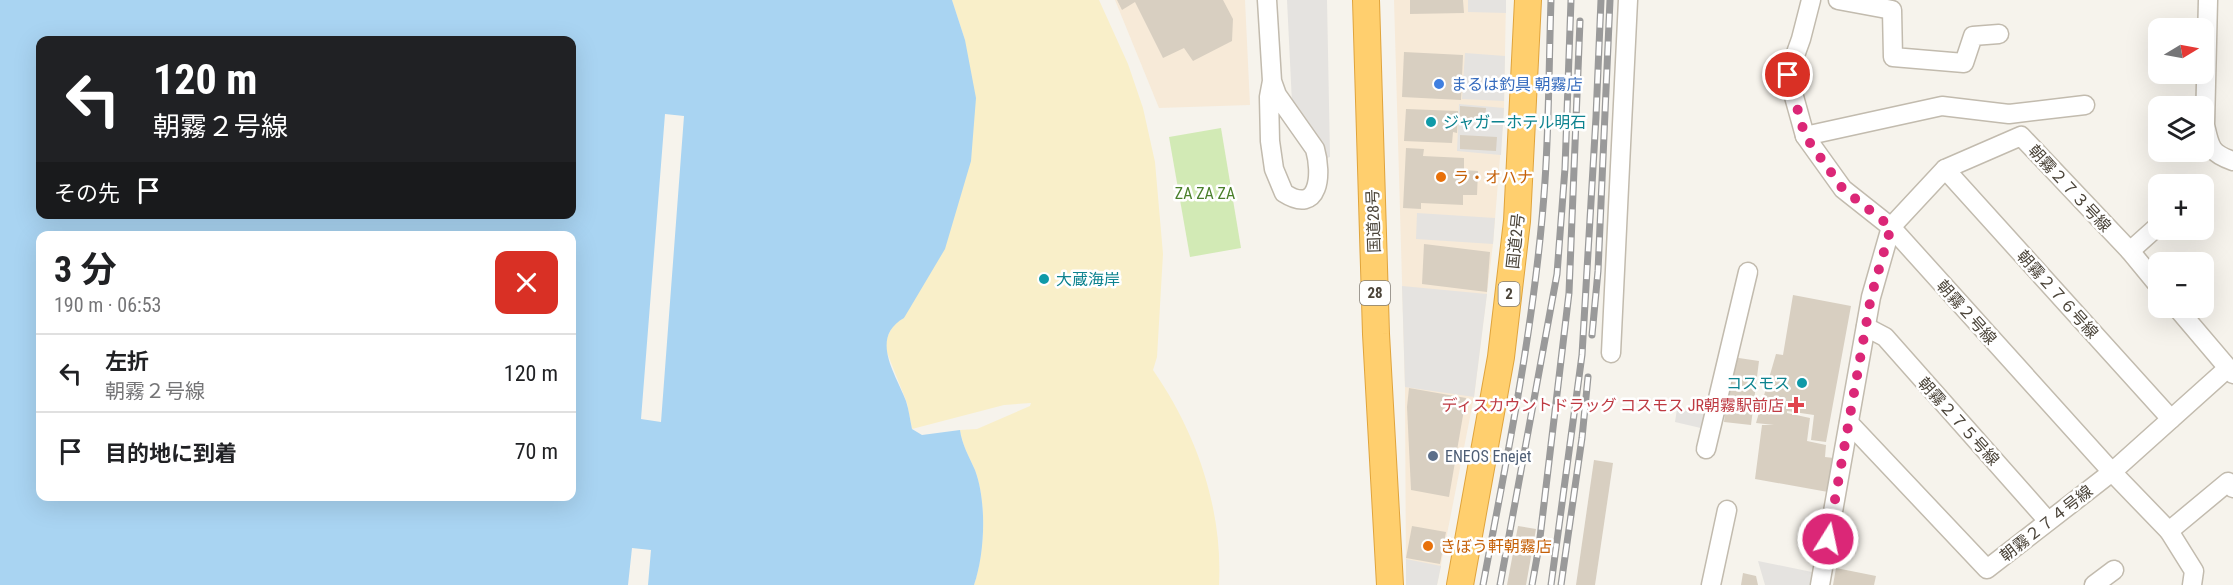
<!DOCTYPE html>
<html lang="ja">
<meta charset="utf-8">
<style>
body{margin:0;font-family:"Roboto Condensed","Noto Sans JP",sans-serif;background:#f2f2f2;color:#202124;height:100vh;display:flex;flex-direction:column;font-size:22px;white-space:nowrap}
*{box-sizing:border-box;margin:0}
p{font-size:20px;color:#757577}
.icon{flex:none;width:33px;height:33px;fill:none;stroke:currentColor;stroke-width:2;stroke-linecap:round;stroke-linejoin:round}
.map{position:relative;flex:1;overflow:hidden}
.drawer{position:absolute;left:36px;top:231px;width:540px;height:270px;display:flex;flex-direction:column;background:#fff;border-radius:12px;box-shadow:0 6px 24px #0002}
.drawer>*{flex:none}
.hud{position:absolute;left:36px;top:36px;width:540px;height:183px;border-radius:12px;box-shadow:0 6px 24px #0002;background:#202124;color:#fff;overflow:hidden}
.needle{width:39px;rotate:80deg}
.buttons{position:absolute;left:2148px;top:18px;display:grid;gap:12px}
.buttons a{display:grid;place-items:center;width:66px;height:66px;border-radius:12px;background:#fff;box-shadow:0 6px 24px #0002;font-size:30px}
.pin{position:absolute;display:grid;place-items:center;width:51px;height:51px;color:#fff;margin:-26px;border:3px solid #fff;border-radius:50%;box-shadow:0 2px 6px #0007}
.me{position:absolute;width:66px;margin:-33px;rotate:10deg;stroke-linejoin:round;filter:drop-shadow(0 0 4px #0008)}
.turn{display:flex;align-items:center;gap:21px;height:126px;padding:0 18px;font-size:27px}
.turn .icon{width:78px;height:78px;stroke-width:2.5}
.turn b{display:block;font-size:42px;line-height:51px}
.then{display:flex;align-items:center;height:57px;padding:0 18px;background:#0003;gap:12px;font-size:22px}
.round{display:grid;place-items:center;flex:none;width:63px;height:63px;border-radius:12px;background:#f2f2f2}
.overview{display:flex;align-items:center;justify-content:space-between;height:102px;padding:0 18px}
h1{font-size:36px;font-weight:700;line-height:45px}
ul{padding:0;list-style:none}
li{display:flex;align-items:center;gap:18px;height:78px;padding:0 18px;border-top:2px solid #e0e0e0}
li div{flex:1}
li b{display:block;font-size:22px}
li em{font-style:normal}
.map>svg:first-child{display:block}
</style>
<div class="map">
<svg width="2233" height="585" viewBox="0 0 2233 585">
<rect width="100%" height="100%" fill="#f6f3ec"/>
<g fill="#f7ead8">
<polygon points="1115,0 1245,0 1250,105 1159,108"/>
<polygon points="1394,0 1506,0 1504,108 1493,244 1474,397 1437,585 1406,585 1405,387"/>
</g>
<polygon fill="#d2eab5" points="1221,128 1241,248 1190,257 1169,137"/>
<path fill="#f9efc9" d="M952 0H1099L1128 64 1143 108 1155 162 1163 254 1157 357 1153 370C1196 432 1223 508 1219 585H974C985 552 987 502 975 470 969 456 962 445 960 430L977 429 1030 406 1031 403 1004 405 912 429 907 403 886 350V340L894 323 904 318 909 306 965 40Z"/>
<g fill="#e5e3e0">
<polygon points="1287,0 1327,0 1330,157 1324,159 1292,103"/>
<polygon points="1468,0 1506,0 1506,13 1468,12"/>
<polygon points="1465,53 1505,56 1504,101 1462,99"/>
<polygon points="1459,104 1504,108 1501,155 1457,151"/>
<polygon points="1417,213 1495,218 1493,244 1416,239"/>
<polygon points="1402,286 1487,294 1474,397 1405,387"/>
<polygon points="1677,409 1707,415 1705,429 1675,422"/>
<polygon points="1406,559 1441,566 1437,585 1406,585"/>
<polygon points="1758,561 1812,572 1810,585 1765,585"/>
</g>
<path fill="#a9d4f2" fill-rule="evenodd" d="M0 0H952L965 40 976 98 971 161 945 249 904 318C869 338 896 374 906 401 909 410 910 420 912 429L922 435 960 430C962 445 969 456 975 470 987 502 985 553 974 585H648L651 550 632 548 628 585H0ZM40 40H572V214H40ZM665 114 684 116 661 422 641 419ZM40 236H572V496H40Z"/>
<g fill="#d8cfc1">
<polygon points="1117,0 1223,0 1233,19 1232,41 1193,61 1184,48 1163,58 1135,2 1122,10"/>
<polygon points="1410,0 1463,0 1464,13 1410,14"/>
<polygon points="1404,52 1463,55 1461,100 1402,97"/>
<polygon points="1460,106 1486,108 1485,121 1460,120"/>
<polygon points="1406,109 1458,111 1457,133 1453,132 1452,143 1404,141"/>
<polygon points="1460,135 1497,137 1496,151 1460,149"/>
<polygon points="1406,148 1424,149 1423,156 1464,158 1464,170 1478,171 1477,195 1463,195 1463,205 1421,203 1421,209 1403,208"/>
<polygon points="1424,244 1490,252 1487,292 1422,284"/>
<polygon points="1793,295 1851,306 1826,442 1811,440 1814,415 1787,411 1787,413 1810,418 1807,441 1826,445 1825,457 1834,458 1828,492 1755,479 1762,425 1774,425 1756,423 1776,354 1783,355"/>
<polygon points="1732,357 1759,361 1751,425 1724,422"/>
<polygon points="1409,388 1466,398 1449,497 1411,490 1407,407"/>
<polygon points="1594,460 1613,463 1595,585 1576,585"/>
<polygon points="1412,526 1446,532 1440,564 1406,558"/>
<polygon points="1518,526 1536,529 1526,585 1507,585"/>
<polygon points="1836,568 1876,576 1874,585 1833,585"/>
<polygon points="1743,573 1756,576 1758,585 1741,585"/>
</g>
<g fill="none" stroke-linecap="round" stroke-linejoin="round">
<defs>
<g id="minor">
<path d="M1267 0 1272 81 1269 97 1270 141 1274 169 1284 193C1320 216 1322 173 1315 149L1277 95 1272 81"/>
<polyline points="1811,0 1801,39 1788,75 1805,136 1843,189 1891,227 2112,472 2169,531 2228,482 2233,488"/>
<polyline points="1838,0 1892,10 1893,57 1964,63 1973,36 1999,34"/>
<path d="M2208 0 2205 125C2210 147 2210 153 2233 161"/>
<polyline points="1805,136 1942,106 2009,114 2085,105"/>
<polyline points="1945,169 2171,419"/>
<polyline points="2130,251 2158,226"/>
<polyline points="2177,308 2233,374"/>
<polyline points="1866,327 1885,337 2048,521"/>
<polyline points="1611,353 1628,0"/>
<polyline points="1849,423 1987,569 2112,472 2228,368"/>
<polyline points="1706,449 1748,272"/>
<polyline points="2169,531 2194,571 2192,585"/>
<polyline points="1711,585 1727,510"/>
<polyline points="1820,585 1871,297 1891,227 1945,169 2021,136 2130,251 2158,285"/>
<polyline points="2094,585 2114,570"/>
</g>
<g id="highway">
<polyline points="1366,0 1376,334 1390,585"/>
<polyline points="1460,585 1501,357 1517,221 1528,0"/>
</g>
</defs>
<use href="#minor" stroke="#c2bbae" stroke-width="21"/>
<use href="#highway" stroke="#e0a43c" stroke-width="28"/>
<use href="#minor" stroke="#fff" stroke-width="18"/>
<use href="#highway" stroke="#ffcf6e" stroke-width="26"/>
<defs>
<g id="rail">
<polyline points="1592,335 1598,271 1610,0"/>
<path d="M1483 585C1508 452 1536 317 1545 181 1549 121 1549 60 1551 0"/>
<polyline points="1500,585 1557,274 1565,168 1571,0"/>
<polyline points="1532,585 1539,546 1569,293 1580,21"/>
<polyline points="1551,585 1582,355 1596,117 1601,0"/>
<polyline points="1561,585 1582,438 1588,377"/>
</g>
</defs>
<use href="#rail" stroke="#9a9a9a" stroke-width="7"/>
<use href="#rail" stroke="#fff" stroke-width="4.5" stroke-dasharray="14" stroke-linecap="butt"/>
</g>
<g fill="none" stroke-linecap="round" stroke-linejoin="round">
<polyline stroke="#db2777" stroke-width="10" stroke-dasharray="0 18" points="1788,75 1805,136 1843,189 1891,227 1871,297 1828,539"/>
</g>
<circle fill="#3f7fe0" stroke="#fff" stroke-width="2" cx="1439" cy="84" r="6"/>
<g fill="#0f9aa8" stroke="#fff" stroke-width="2">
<circle cx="1431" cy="122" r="6"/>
<circle cx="1044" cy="279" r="6"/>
<circle cx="1802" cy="383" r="6"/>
</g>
<g fill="#e8710a" stroke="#fff" stroke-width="2">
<circle cx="1441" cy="177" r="6"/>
<circle cx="1428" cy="546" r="6"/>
</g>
<path fill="#e0444e" stroke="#fff" stroke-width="2" d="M1793 396h6v6h6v6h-6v6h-6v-6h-6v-6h6z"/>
<circle fill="#5c6f8a" stroke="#fff" stroke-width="2" cx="1433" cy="456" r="6"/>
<g text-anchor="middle" stroke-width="5" stroke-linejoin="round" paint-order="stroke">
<g fill="#fff" stroke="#817c74" stroke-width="1.5">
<rect x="1360" y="281" width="30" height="24" rx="4.5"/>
<rect x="1498.5" y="282" width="21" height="24" rx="4.5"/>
</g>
<g font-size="15" font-weight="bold" fill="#4b4439">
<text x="1375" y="298">28</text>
<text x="1509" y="299">2</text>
</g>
<g font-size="16" fill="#366cbe" stroke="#fff" text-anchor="start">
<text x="1451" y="90">まるは釣具 朝霧店</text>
</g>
<g font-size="16" fill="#0d838f" stroke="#fff" text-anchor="start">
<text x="1443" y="128">ジャガーホテル明石</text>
<text x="1056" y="285">大蔵海岸</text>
<text x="1790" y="389" text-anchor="end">コスモス</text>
</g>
<g font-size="16" fill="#c56008" stroke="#fff" text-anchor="start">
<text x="1453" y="183">ラ・オハナ</text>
<text x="1440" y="552">きぼう軒朝霧店</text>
</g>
<g font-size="16" fill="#4b4439" stroke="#fff">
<text transform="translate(2070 188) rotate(47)" y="6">朝霧２７３号線</text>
<text transform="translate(1373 221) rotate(-92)" y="6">国道28号</text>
<text transform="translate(1515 241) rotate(-84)" y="6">国道2号</text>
<text transform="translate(2058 294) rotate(48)" y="6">朝霧２７６号線</text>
<text transform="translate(1967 312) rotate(48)" y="6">朝霧２号線</text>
<text transform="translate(1959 421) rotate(48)" y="6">朝霧２７５号線</text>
<text transform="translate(2046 523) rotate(-38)" y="6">朝霧２７４号線</text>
</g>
<g font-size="16" fill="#4a7f2a" stroke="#fff">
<text x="1205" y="199">ZA ZA ZA</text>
</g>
<g font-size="16" fill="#be3a42" stroke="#fff" text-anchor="end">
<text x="1784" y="411">ディスカウントドラッグ コスモス JR朝霧駅前店</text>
</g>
<g font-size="16" fill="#4e5e75" stroke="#fff" text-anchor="start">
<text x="1445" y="462">ENEOS Enejet</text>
</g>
</g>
</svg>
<div class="buttons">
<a><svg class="needle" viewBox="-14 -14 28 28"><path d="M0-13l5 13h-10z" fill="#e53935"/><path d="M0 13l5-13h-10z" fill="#757577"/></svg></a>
<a><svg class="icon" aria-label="layers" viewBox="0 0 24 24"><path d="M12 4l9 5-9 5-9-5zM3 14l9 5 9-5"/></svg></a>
<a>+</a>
<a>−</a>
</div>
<div class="pin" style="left:1788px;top:75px;background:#d93025"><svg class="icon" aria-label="arrive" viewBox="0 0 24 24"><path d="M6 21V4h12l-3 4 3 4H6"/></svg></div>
<svg class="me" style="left:1828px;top:539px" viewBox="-20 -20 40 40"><circle r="17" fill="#db2777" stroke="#fff" stroke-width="3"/><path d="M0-11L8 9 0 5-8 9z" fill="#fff"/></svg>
<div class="hud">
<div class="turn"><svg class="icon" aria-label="left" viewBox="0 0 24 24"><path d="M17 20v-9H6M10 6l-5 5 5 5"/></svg><div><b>120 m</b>朝霧２号線</div></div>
<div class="then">その先<svg class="icon" aria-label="arrive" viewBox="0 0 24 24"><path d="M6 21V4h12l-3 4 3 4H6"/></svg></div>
</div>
<section class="drawer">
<div class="overview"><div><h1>3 分</h1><p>190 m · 06:53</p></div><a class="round" style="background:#d93025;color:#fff"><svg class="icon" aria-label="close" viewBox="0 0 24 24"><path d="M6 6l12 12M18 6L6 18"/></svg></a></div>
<ul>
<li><svg class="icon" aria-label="left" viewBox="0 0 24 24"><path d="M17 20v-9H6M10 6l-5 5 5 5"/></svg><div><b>左折</b><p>朝霧２号線</p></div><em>120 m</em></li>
<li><svg class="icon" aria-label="arrive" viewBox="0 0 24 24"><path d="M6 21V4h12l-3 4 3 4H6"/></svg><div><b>目的地に到着</b></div><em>70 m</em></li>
</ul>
</section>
</div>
